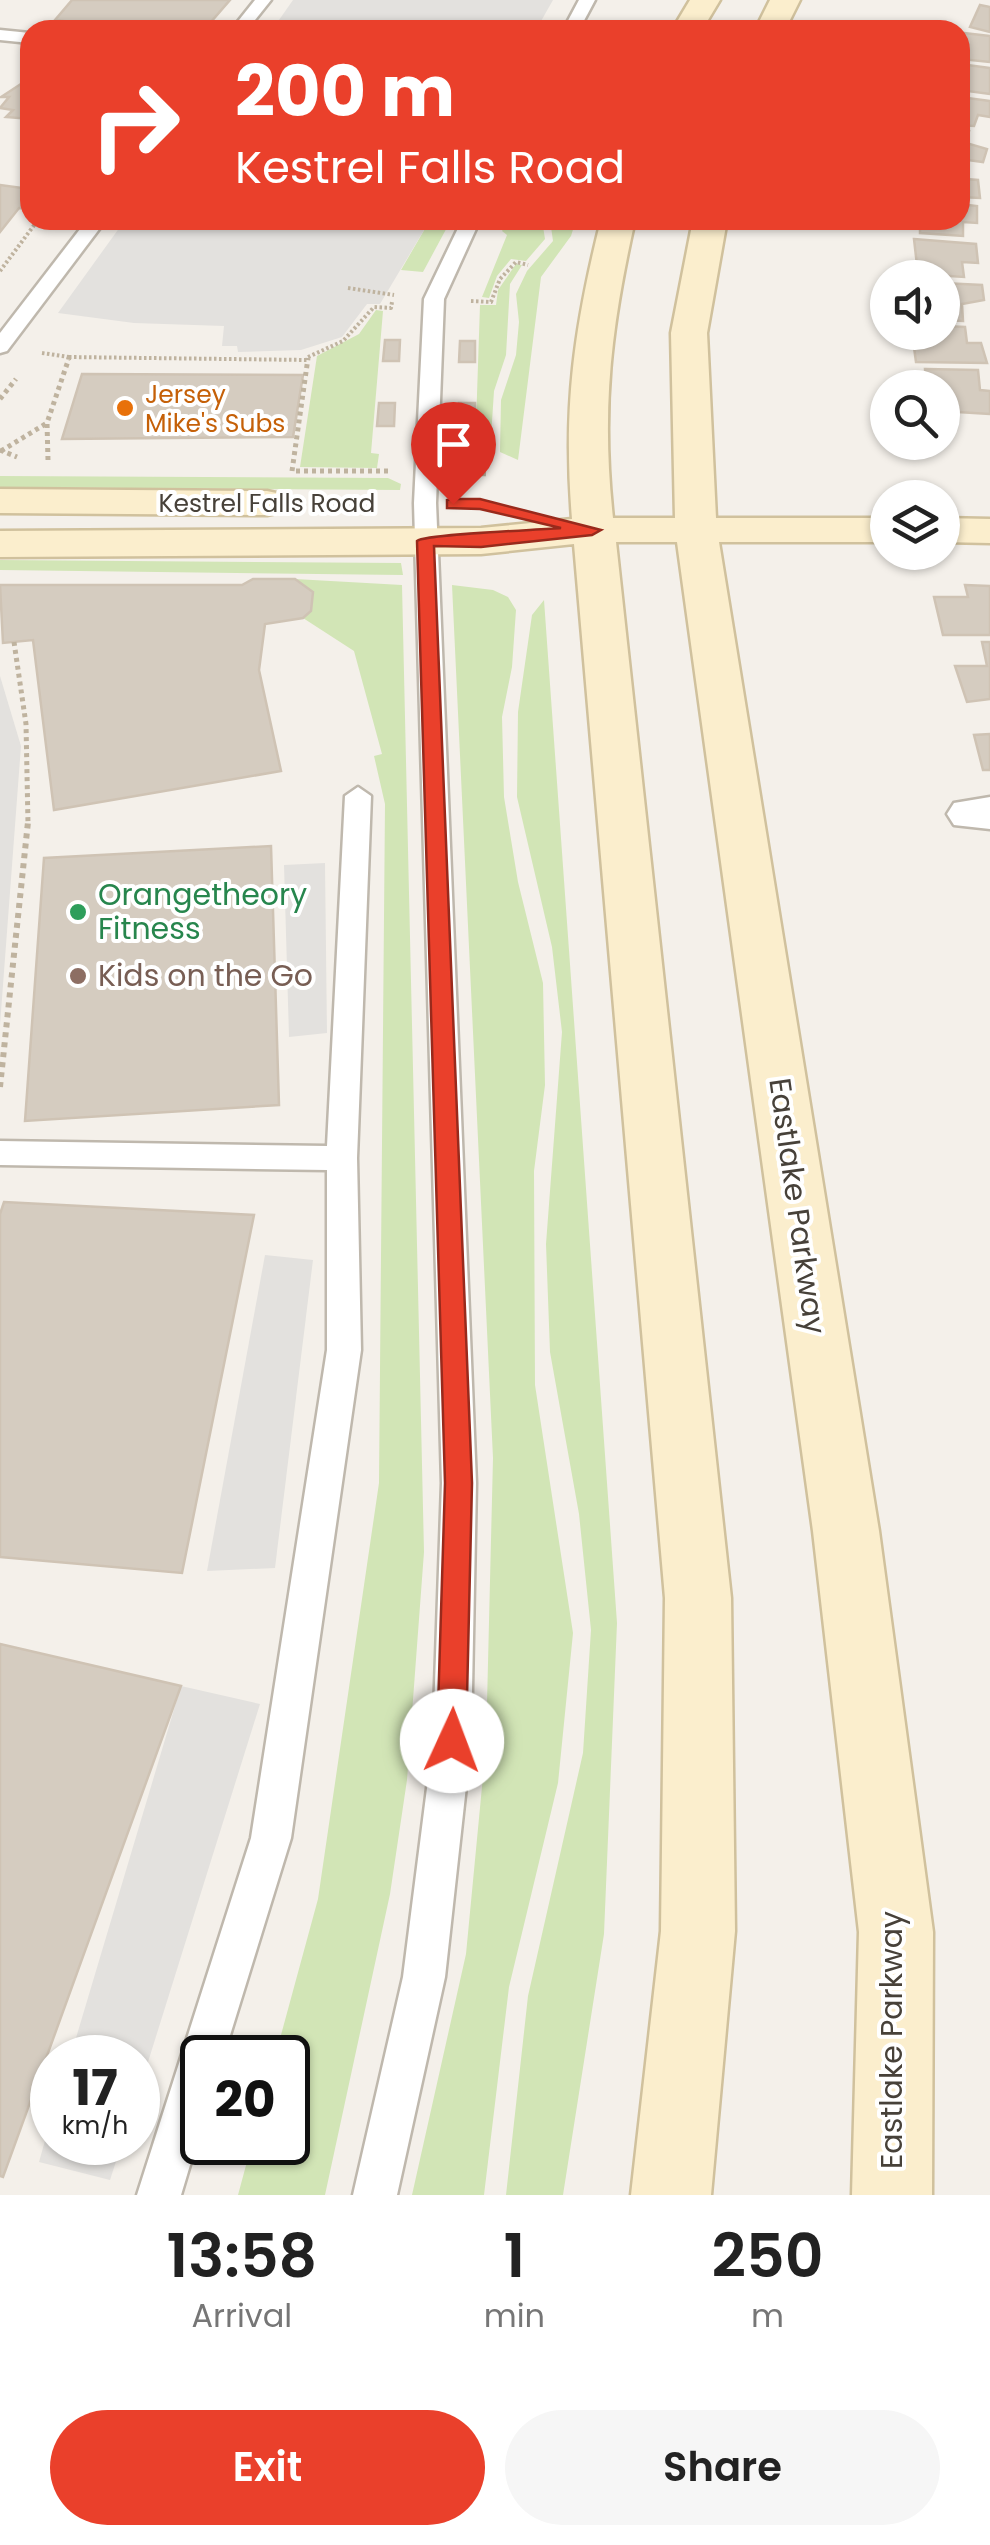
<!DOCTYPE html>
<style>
body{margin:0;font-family:Poppins,sans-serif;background:#f6f6f6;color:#222;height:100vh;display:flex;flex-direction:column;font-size:38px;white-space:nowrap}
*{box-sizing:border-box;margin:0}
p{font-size:32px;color:#767676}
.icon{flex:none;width:55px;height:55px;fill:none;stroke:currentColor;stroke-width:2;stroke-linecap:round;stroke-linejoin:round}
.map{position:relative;height:2195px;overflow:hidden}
.panel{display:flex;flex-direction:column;background:#fff;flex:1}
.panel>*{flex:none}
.hud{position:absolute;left:20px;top:20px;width:950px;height:210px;border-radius:30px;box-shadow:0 2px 8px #0004;background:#ea402b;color:#fff;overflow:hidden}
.fabs{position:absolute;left:870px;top:260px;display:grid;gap:20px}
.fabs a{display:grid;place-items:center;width:90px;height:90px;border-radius:50%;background:#fff;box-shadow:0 2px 8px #0004;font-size:50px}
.speed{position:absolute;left:30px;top:2035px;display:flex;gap:20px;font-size:50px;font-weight:700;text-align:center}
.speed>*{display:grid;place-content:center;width:130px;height:130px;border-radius:50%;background:#fff;box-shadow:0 2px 8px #0004;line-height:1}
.speed small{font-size:25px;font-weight:400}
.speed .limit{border:5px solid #111;border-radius:15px;background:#fff;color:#111}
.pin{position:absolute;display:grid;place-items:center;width:85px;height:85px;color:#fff;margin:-102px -42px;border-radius:50% 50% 50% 0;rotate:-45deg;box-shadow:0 0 10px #0007}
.pin .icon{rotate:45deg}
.me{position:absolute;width:110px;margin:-55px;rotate:2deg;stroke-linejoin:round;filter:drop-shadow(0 0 8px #0008)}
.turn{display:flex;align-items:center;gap:35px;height:210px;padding:0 50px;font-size:45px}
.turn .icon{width:130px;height:130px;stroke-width:2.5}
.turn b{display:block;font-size:70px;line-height:85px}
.eta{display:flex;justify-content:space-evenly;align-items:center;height:170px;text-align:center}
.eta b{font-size:60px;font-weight:600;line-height:70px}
.primary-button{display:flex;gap:20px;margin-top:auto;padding:20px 50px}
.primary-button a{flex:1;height:115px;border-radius:60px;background:#ea402b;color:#fff;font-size:40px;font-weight:600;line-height:115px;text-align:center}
.primary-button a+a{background:#f6f6f6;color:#222}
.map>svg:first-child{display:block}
</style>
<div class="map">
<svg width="990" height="2195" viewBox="0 0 990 2195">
<rect width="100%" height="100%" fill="#f4f0ea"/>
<g fill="#d2e5b6">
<polygon points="430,220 451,220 423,272 401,270"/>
<polygon points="502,220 542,220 545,239 526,261 511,259 497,276 489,298 482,297 507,235 502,231 506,224"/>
<polygon points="550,220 576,220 571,236 541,277 518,460 500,452 501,400 516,355 519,322 516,294 527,271 553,241"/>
<polygon points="516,264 522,265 510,284 506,355 494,391 490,452 486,460 468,466 468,454 475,454 480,305 496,305 498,290"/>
<polygon points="376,310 383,311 371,453 379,454 377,468 300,467 317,356 359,334"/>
<polygon points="0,476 388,478 401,484 400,490 0,487"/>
<polygon points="0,560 401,563 403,575 0,570"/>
<polygon points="295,579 402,585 424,1552 407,1780 390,1894 325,2195 238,2195 252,2143 288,2142 288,2058 275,2057 318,1899 379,1483 385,804 374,756 382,754 354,651 303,618 311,611 313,592"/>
<polygon points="452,585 493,590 508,597 516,610 512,667 502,717 504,797 518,882 543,983 545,1085 534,1171 535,1385 573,1633 558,1783 509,1987 484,2195 412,2195 466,1954 486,1745 493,1458"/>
<polygon points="544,600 617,1623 604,1934 563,2195 506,2195 528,1996 583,1753 591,1630 579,1514 550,1352 546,1244 562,1032 552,947 517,797 518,712 532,615"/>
</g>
<g fill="#e3e1de">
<polygon points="293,0 553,0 536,30 272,30"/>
<polygon points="125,220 430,220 380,304 367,304 342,337 301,350 238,352 237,346 222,346 224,326 134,323 58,313"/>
<polygon points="0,676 21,746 0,1025"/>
<polygon points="325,863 327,1033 289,1037 284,865"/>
<polygon points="265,1255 313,1260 275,1568 207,1571"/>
<polygon points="181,1686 260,1704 138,2094 138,2058 70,2058"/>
<polygon points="52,2116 52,2142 122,2143 110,2180 39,2162"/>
</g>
<g fill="#d5ccc0" stroke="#cfc3b4" stroke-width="2.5">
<polygon points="72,0 230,0 204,30 141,30 55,20"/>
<polygon points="980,5 990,7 990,32 970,27"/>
<polygon points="964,33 990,36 990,62 960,59"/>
<polygon points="960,64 990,68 990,94 960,90"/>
<polygon points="30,78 30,119 6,117 13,110 0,108 9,97 1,97"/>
<polygon points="960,97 990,101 990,117 978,115 974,126 960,125"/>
<polygon points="960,130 969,131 966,143 987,149 983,162 960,159"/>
<polygon points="960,166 966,168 966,179 978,180 980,198 960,197"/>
<polygon points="0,185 30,189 30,209 19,208 0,232"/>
<polygon points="960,204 977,206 977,223 963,222 963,236 920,233 920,220 960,220"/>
<polygon points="914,239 976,244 978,263 962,262 964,277 918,274"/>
<polygon points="942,283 982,285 984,300 962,304 963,321 942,320"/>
<polygon points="942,326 965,327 967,343 981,343 987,363 916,362 913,340 920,340 919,332 942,332"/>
<polygon points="385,340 400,340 399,361 383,361"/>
<polygon points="460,341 475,341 475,362 459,362"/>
<polygon points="925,369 978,370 980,390 990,391 990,414 942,411 942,388 926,388"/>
<polygon points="82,374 303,375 293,437 62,439"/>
<polygon points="379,403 395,403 394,426 377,426"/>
<rect x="459" y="403" width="16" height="22"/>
<polygon points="253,579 295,579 313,592 311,611 303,618 265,624 259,670 281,771 54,810 33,640 3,643 0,585 242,585"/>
<polygon points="965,585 990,586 990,635 943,635 934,597 968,597"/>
<polygon points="982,642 990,642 990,699 967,702 955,666 987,666"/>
<polygon points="990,734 990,770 983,770 974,735"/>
<polygon points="271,846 279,1105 25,1121 44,858"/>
<polygon points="4,1202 254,1215 182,1573 0,1557 0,1214"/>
<polygon points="0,1644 181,1686 3,2177 0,2176"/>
</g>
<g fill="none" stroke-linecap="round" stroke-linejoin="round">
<defs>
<g id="lane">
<polygon points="255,0 271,0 247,30 231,30"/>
<polygon points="579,0 595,0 579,30 563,30"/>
<polygon points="0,30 30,33 30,43 0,40"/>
<polygon points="87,220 106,220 7,351 0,353 0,333"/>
<polygon points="462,220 480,220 444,299 436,503 476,1483 471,1741 445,1977 397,2195 353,2195 403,1977 433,1741 442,1483 414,503 424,299"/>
<polygon points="358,787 371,796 357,1158 361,1350 291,1838 223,2058 202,2058 202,2125 181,2195 137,2195 251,1838 327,1350 327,1170 0,1165 0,1141 327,1146 345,796"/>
</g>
<polygon id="street" points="990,797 990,829 954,825 947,814 954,803"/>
<g id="secondary">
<polygon points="690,0 720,0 702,30 672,30"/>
<polygon points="770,0 800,0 785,30 755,30"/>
<path d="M601 220H635C611 327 601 408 613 518H675L671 333 693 220H727L707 333 716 518H888V542H719L879 1531 933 1932 932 2195H852L859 1932 813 1531 677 542H616L731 1598 735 1931 711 2195H631L661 1931 665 1598 574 544 481 554 0 557V531L481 528 572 519C563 408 574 328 601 220Z"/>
<polygon points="0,489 267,491 281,494 287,503 281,512 267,515 0,513"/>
<polygon points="942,518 990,519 990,543 942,542"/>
</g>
</defs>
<use href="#lane" stroke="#bfb8ad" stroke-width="5"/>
<use href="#street" stroke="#bfb8ad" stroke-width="5"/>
<use href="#secondary" stroke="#d0c19d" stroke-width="5"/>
<g stroke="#bfb39f" stroke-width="4" stroke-dasharray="2.5 2.5" stroke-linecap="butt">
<polyline points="52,23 115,30"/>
<polyline points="0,271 38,220"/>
<polyline points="348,288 394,295"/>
<polyline points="471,301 491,302 500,279 516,262 528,265"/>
<polyline points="42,353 69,357 68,360"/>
<polyline points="69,357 308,360"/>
<polyline points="308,357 343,341 374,307 391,308 392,302"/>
</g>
<g stroke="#bfb39f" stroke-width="5" stroke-dasharray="4 4" stroke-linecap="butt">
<polyline points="0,399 16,379"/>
<polyline points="0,450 17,457"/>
<polyline points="1,451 47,423"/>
<polyline points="48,460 47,423 69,358"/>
<polyline points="292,471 308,358"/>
<polyline points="296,471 389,471"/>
<polyline points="466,473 490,474"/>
<polyline points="14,642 26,724 28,824"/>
</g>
<polyline stroke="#bfb39f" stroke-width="6" stroke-dasharray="5 5" stroke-linecap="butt" points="0,1087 28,822"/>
<use href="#lane" fill="#fff" fill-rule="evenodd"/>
<use href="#street" fill="#fff" fill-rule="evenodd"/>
<use href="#secondary" fill="#fbeecd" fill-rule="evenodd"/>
</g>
<path fill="#ea402b" stroke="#982a1c" stroke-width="2.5" d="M453 499H480L601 530 592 535 481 547 434 546 472 1483 466 1741 462 1751 452 1755 441 1751 437 1741 445 1483 417 541C426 534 538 530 561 528L480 509 447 508V500Z"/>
<circle fill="#e8710a" stroke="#fff" stroke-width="4" cx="125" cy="408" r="10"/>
<circle fill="#2e9e5b" stroke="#fff" stroke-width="4" cx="78" cy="912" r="10"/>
<circle fill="#8d6e63" stroke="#fff" stroke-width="4" cx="78" cy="976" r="10"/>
<g text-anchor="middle" stroke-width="8" stroke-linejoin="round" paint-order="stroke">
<g font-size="25" fill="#c56008" stroke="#fff" text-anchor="start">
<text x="145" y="403">Jersey<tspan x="145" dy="29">Mike's Subs</tspan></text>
</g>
<g font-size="25" fill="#474139" stroke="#fff">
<text x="267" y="512">Kestrel Falls Road</text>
</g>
<g font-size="30" fill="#27864d" stroke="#fff" text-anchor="start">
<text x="98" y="905">Orangetheory<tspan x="98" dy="34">Fitness</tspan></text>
</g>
<g font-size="30" fill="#785e54" stroke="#fff" text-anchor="start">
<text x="98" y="986">Kids on the Go</text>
</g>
<g font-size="30" fill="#474139" stroke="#fff">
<text transform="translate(797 1206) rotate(82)" y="10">Eastlake Parkway</text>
<text transform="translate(892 2040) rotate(-90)" y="10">Eastlake Parkway</text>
</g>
</g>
</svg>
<div class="fabs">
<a><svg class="icon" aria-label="sound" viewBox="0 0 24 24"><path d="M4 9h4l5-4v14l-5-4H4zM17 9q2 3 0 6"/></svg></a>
<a><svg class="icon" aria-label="search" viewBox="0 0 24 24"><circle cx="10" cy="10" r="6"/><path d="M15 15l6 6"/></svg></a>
<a><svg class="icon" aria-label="layers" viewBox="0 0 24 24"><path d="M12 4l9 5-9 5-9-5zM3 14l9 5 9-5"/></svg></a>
</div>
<div class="speed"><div>17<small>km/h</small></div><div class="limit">20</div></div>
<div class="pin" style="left:453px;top:504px;background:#d93025"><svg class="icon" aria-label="arrive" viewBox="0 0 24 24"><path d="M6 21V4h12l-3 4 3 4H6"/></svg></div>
<svg class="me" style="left:452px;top:1741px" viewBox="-20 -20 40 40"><circle r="19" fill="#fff"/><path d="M0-13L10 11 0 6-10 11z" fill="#ea402b"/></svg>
<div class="hud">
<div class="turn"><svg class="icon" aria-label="right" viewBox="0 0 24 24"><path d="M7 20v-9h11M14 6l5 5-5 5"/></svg><div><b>200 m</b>Kestrel Falls Road</div></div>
</div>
</div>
<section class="panel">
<div class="eta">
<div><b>13:58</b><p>Arrival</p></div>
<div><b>1</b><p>min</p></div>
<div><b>250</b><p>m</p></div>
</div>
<div class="primary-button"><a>Exit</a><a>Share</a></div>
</section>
